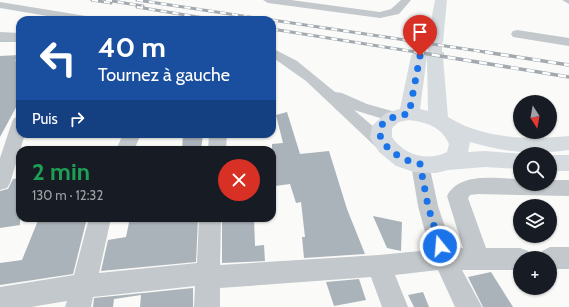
<!DOCTYPE html>
<html lang="fr">
<meta charset="utf-8">
<style>
body{margin:0;font-family:Cabin,sans-serif;background:#242831;color:#f1f3f6;height:100vh;display:flex;flex-direction:column;font-size:15px;white-space:nowrap}
*{box-sizing:border-box;margin:0}
p{font-size:13px;color:#9ea1a6}
.icon{flex:none;width:22px;height:22px;fill:none;stroke:currentColor;stroke-width:2;stroke-linecap:round;stroke-linejoin:round}
.map{position:relative;flex:1;overflow:hidden}
.side{position:absolute;left:16px;top:146px;width:260px;height:76px;display:flex;flex-direction:column;background:#171b24;border-radius:12px;box-shadow:0 1px 3px #0004}
.side>*{flex:none}
.hud{position:absolute;left:16px;top:16px;width:260px;height:122px;border-radius:12px;box-shadow:0 1px 3px #0004;background:#1a4fa0;color:#fff;overflow:hidden}
.needle{width:26px;rotate:169deg}
.tools{position:absolute;left:513px;top:95px;display:grid;gap:8px}
.tools a{display:grid;place-items:center;width:44px;height:44px;border-radius:50%;background:#171b24;box-shadow:0 1px 3px #0004;font-size:20px}
.pin{position:absolute;display:grid;place-items:center;width:34px;height:34px;color:#fff;margin:-41px -17px;border-radius:50% 50% 50% 0;rotate:-45deg;box-shadow:0 0 4px #0007}
.pin .icon{rotate:45deg}
.me{position:absolute;width:44px;margin:-22px;rotate:343deg;stroke-linejoin:round;filter:drop-shadow(0 0 3px #0008)}
.turn{display:flex;align-items:center;gap:14px;height:84px;padding:0 16px;font-size:18px}
.turn .icon{width:52px;height:52px;stroke-width:2.5}
.turn b{display:block;font-size:28px;line-height:34px}
.then{display:flex;align-items:center;height:38px;padding:0 16px;background:#0003;gap:8px;font-size:15px}
.round{display:grid;place-items:center;flex:none;width:42px;height:42px;border-radius:21px;background:#242831}
.summary{display:flex;align-items:center;justify-content:space-between;height:68px;padding:0 16px}
h1{font-size:24px;font-weight:800;line-height:30px;color:#1e9e55}
.map>svg:first-child{display:block}
</style>
<div class="map">
<svg width="569" height="307" viewBox="0 0 569 307">
<rect width="100%" height="100%" fill="#fafaf8"/>
<g fill="none" stroke-linecap="round" stroke-linejoin="round">
<rect fill="#bbc7cb" fill-rule="evenodd" x="0" y="40" width="20" height="2"/>
</g>
<g fill="#aab3b9">
<polygon points="19,55 15,61 20,61 20,100 0,137 0,56"/>
<polygon points="287,112 300,154 329,151 347,209 365,254 304,258 302,237 305,237 301,202 296,203 290,184 275,186 272,173 272,144 283,143 276,115"/>
<polygon points="183,134 203,134 201,150 182,150"/>
<polygon points="20,178 20,225 0,228 0,191 8,189 13,179"/>
<polygon points="373,216 402,222 401,251 387,248"/>
<polygon points="39,218 87,218 73,274 0,285 0,263 22,260"/>
<polygon points="130,218 198,218 196,262 101,271 108,240 126,237"/>
<polygon points="222,218 254,218 255,246 264,245 265,261 222,263"/>
<polygon points="491,272 513,307 483,307 468,277"/>
<polygon points="359,279 366,300 334,306 326,282"/>
<polygon points="193,288 193,307 140,307 141,295 114,299 113,307 93,307 94,298"/>
<polygon points="423,292 429,307 414,307 408,295"/>
</g>
<g fill="none" stroke-linecap="round" stroke-linejoin="round">
<polyline stroke="#d5d9db" stroke-width="14" stroke-dasharray="14 7" stroke-linecap="butt" points="435,42 435,53"/>
<polyline stroke="#d5d9db" stroke-width="18" stroke-dasharray="18 9" stroke-linecap="butt" points="435,52 435,58"/>
<g fill="#c3c8cc" fill-rule="evenodd">
<polygon points="263,0 291,0 380,12 391,9 401,0 411,0 399,14 380,18 268,3"/>
<polygon points="562,0 569,0 569,4"/>
<polygon points="0,2 92,17 98,20 71,20 0,8"/>
<polygon points="517,30 569,38 569,46 513,37 511,34 513,31"/>
<polygon points="0,32 20,33 20,41 0,40"/>
<polygon points="272,48 297,61 335,92 342,93 367,104 399,113 401,117 399,121 393,122 354,110 390,141 393,145 390,149 384,151 378,149 306,81 272,57"/>
<polygon points="20,117 20,134 25,134 10,183 7,188 0,190 0,158 12,122 14,118"/>
<polygon points="123,134 141,134 134,150 116,150"/>
<polygon points="209,134 227,134 226,150 208,150"/>
<path d="M420 157 427 159 429 164 438 206 452 248H463L447 196C460 171 497 179 520 179V184H550V180H569V196L478 194 470 195 468 198 486 248H520L528 251 531 258H520V270H462L482 307H455L438 270 395 275 408 307H382L371 277 220 288V307H194L195 286 93 297 91 307H65L67 301 31 307H0V287L74 275 89 218H111L99 273 197 263 199 218H221L220 265 379 255 430 250 418 206 411 164 413 159Z"/>
<polygon points="550,247 569,247 569,269 550,269 550,258 538,258 542,251"/>
</g>
<g fill="#d6dbdf" fill-rule="evenodd">
<polygon points="435,0 447,0 443,42 440,45 430,45 427,42"/>
<path d="M419 51 425 53 427 56 420 109 428 111 427 58 429 55 435 53 441 55 443 58 448 117C483 139 529 140 569 136V150C535 155 503 152 470 142L468 152 485 151 524 154H520V169L485 167 448 170 436 173 414 172 396 166 379 152 370 138 372 126 386 113 400 109 411 56 413 53ZM409 120C426 122 442 127 449 144L447 152C427 162 404 155 392 137V128L399 122Z"/>
<rect x="550" y="155" width="19" height="16"/>
</g>
<defs>
<g id="rail-far1">
<polyline points="92,0 111,3"/>
<polyline points="106,0 143,6"/>
<polyline points="137,0 270,20"/>
<polyline points="137,7 216,20"/>
<polyline points="272,20 492,53"/>
<polyline points="272,29 422,53"/>
</g>
<g id="rail">
<polyline points="416,52 569,77"/>
<polyline points="485,52 569,65"/>
</g>
</defs>
<use href="#rail-far1" stroke="#a2aab0" stroke-width="3"/>
<use href="#rail" stroke="#a2aab0" stroke-width="3.5"/>
<use href="#rail-far1" stroke="#fff" stroke-width="2" stroke-dasharray="6" stroke-linecap="butt"/>
<use href="#rail" stroke="#fff" stroke-width="2.5" stroke-dasharray="8" stroke-linecap="butt"/>
</g>
<g fill="none" stroke-linecap="round" stroke-linejoin="round">
<path stroke="#1a73e8" stroke-width="7" stroke-dasharray="0 12.6" d="M420 56 409 114C357 119 383 157 420 164L428 206 440 246"/>
</g>
</svg>
<div class="tools">
<a><svg class="needle" viewBox="-14 -14 28 28"><path d="M0-13l5 13h-10z" fill="#e53935"/><path d="M0 13l5-13h-10z" fill="#9ea1a6"/></svg></a>
<a><svg class="icon" aria-label="search" viewBox="0 0 24 24"><circle cx="10" cy="10" r="6"/><path d="M15 15l6 6"/></svg></a>
<a><svg class="icon" aria-label="layers" viewBox="0 0 24 24"><path d="M12 4l9 5-9 5-9-5zM3 14l9 5 9-5"/></svg></a>
<a>+</a>
</div>
<div class="pin" style="left:420px;top:56px;background:#d93025"><svg class="icon" aria-label="arrive" viewBox="0 0 24 24"><path d="M6 21V4h12l-3 4 3 4H6"/></svg></div>
<svg class="me" style="left:440px;top:246px" viewBox="-20 -20 40 40"><circle r="17" fill="#1a73e8" stroke="#fff" stroke-width="3"/><path d="M0-11L8 9 0 5-8 9z" fill="#fff"/></svg>
<div class="hud">
<div class="turn"><svg class="icon" aria-label="left" viewBox="0 0 24 24"><path d="M17 20v-9H6M10 6l-5 5 5 5"/></svg><div><b>40 m</b>Tournez à gauche</div></div>
<div class="then">Puis<svg class="icon" aria-label="right" viewBox="0 0 24 24"><path d="M7 20v-9h11M14 6l5 5-5 5"/></svg></div>
</div>
<section class="side">
<div class="summary"><div><h1>2 min</h1><p>130 m · 12:32</p></div><a class="round" style="background:#d93025;color:#fff"><svg class="icon" aria-label="close" viewBox="0 0 24 24"><path d="M6 6l12 12M18 6L6 18"/></svg></a></div>
</section>
</div>
